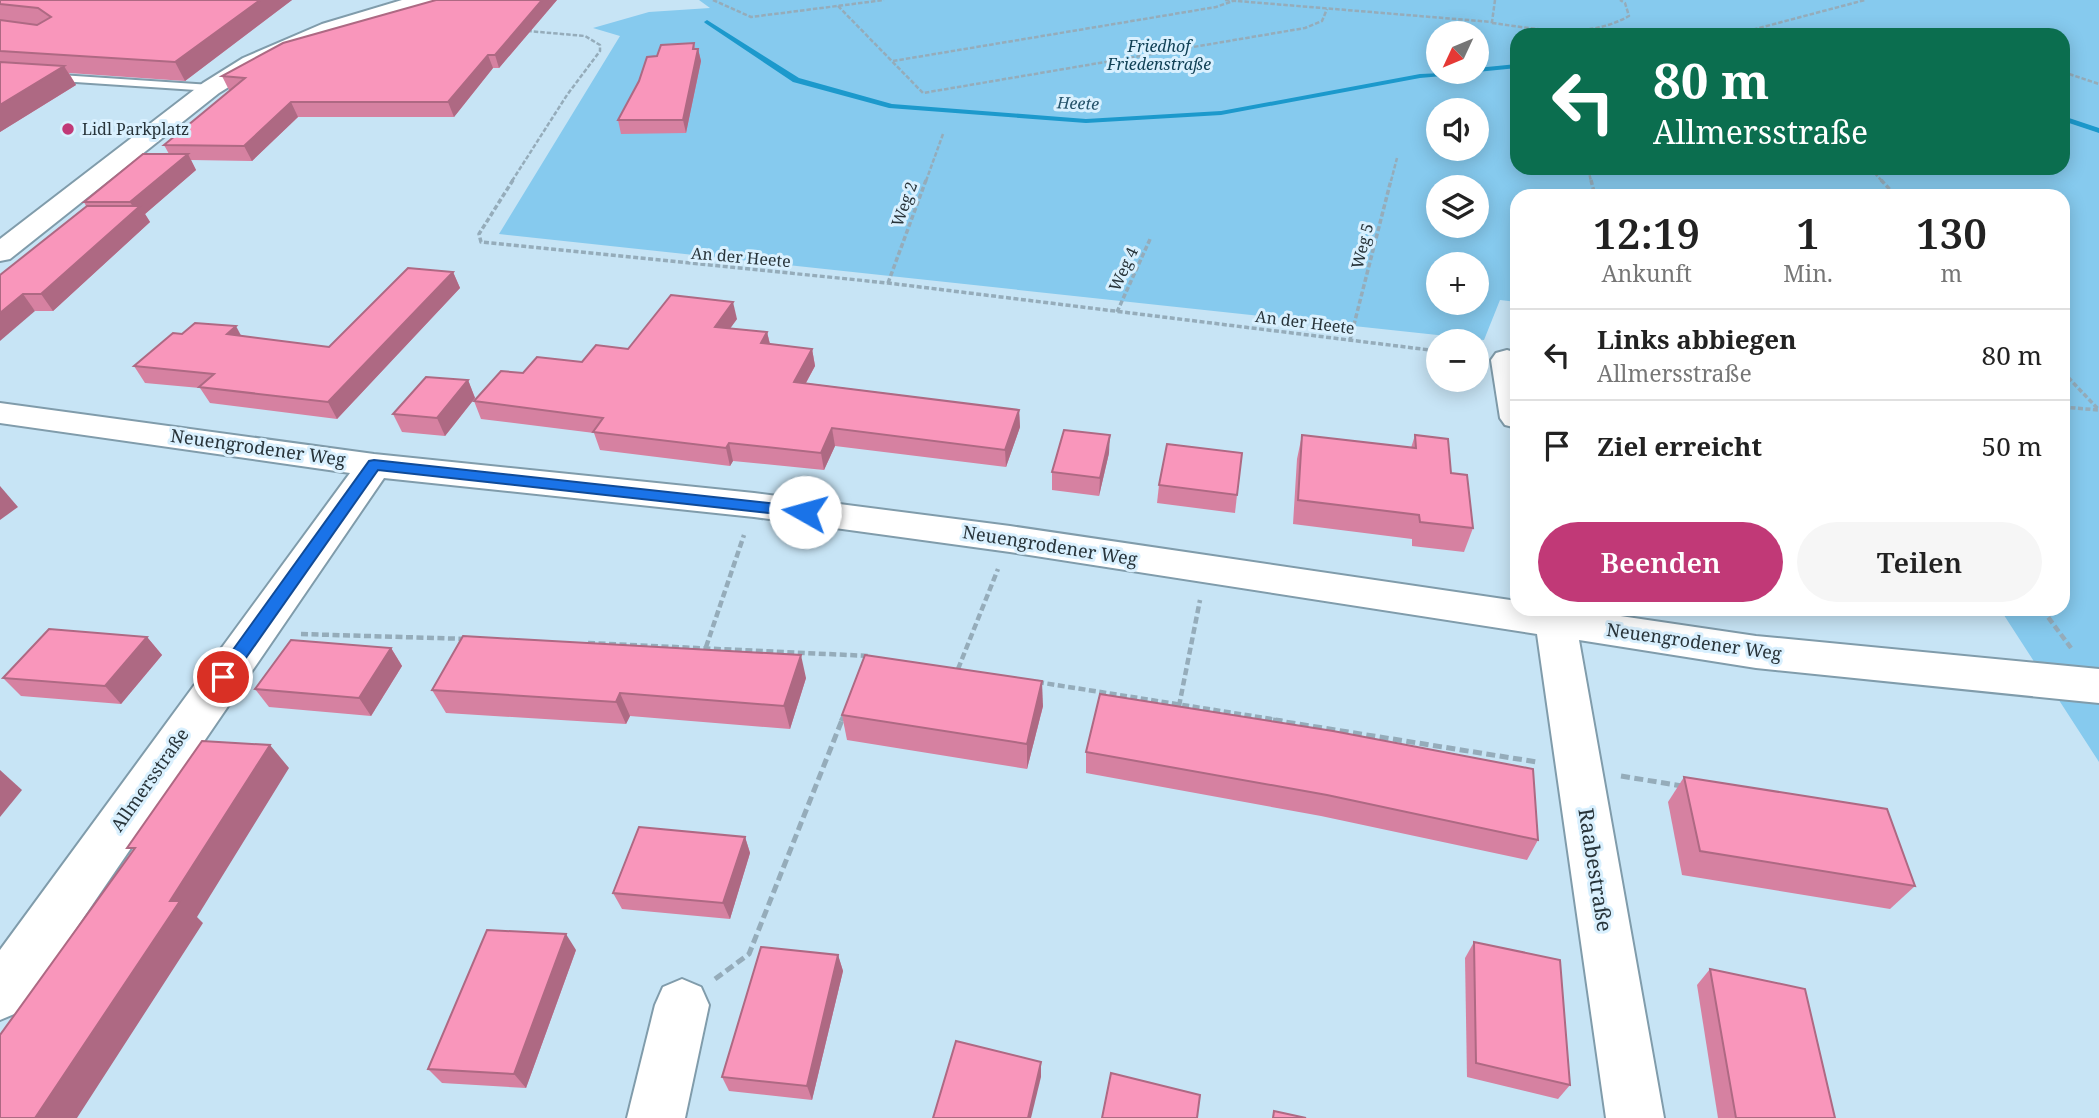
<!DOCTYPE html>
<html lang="de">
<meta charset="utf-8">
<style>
body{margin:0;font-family:"Noto Serif",serif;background:#f6f6f6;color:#222;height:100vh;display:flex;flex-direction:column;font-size:26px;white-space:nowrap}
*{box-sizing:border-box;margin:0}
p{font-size:23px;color:#767676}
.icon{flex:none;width:38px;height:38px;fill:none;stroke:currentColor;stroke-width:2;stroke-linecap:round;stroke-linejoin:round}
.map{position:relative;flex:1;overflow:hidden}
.details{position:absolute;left:1510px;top:189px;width:560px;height:427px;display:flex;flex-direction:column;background:#fff;border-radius:21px;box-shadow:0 4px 18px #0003}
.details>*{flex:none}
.top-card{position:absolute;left:1510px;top:28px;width:560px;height:147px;border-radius:21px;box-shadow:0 4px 18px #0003;background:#0b6e4f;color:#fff;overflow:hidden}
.needle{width:46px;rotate:226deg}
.tools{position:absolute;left:1426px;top:21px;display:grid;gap:14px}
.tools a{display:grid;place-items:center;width:63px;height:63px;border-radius:50%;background:#fff;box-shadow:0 4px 18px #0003;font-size:35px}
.pin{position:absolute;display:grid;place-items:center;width:60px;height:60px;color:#fff;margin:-30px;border:4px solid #fff;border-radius:50%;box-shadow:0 2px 7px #0007}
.me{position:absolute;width:77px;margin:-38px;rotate:277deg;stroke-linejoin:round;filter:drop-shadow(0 0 5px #0008)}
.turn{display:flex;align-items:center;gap:24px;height:147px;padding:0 28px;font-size:32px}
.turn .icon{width:91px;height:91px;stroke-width:2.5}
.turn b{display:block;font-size:49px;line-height:60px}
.eta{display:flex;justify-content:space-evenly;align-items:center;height:119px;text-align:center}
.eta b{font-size:42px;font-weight:600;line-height:49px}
.action{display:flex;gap:14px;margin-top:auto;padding:14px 28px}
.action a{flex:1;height:80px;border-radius:42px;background:#c13977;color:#fff;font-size:28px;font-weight:600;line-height:80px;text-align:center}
.action a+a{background:#f6f6f6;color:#222}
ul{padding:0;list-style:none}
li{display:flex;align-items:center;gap:21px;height:91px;padding:0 28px;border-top:2px solid #e0e0e0}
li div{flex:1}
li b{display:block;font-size:26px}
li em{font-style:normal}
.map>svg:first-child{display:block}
</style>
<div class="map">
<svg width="2099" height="1118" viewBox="0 0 2099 1118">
<rect width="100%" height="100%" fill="#c7e4f5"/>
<path fill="#86caee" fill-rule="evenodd" d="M699 0H2099V762L2000 609H2063V196H1517V302L1500 300 1484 340 499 234 620 36 593 28 649 12 710 8ZM1438 33H1477V72H1438ZM1517 35H2063V168H1517ZM1438 110H1477V149H1438ZM1438 187H1477V226H1438ZM1438 264H1477V303H1438Z"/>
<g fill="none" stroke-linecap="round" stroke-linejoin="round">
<g fill="#1c99cc" fill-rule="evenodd">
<polygon points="707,20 799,78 892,104 1086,119 1221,111 1420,74 1468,72 1464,74 1420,78 1221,115 1086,123 889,108 793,82 705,23 704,22"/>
<polygon points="1517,64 1517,68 1477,72 1475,72 1477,68"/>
<polygon points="2063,116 2099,128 2099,133 2063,121"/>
</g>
<defs>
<polygon id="lane" points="0,71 211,85 217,88 211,91 0,77"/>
<g id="street">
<polygon points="1507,350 1517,353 1517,428 1505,425 1500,418 1491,360 1496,353"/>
<polygon points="0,403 374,454 754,493 1010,526 1517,601 1517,609 1573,609 1756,636 2099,669 2099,703 1756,668 1579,640 1664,1118 1606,1118 1537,634 1010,552 754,517 384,478 19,1012 0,1020 0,950 350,473 0,423"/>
<polygon points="682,979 701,987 709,1005 685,1118 627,1118 655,1005 663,987"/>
</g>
<polygon id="secondary" points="402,0 433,0 430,4 336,32 259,68 219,93 10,259 0,261 0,239 203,83 243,58 322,24"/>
</defs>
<use href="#lane" stroke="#809cab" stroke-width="4"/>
<use href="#street" stroke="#809cab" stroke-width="4"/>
<use href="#secondary" stroke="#809cab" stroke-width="4"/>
<g stroke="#95acba" stroke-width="2.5" stroke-dasharray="4.5 2" stroke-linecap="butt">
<polyline points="713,0 751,17 884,0"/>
<polyline points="1225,0 1492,22 1495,0"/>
<polyline points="838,6 923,93 1305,28 1322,21 1327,9"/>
<path d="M1492 23C1539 29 1586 40 1629 16L1625 3 1620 0"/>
<polyline points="1746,35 1744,32 1865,0"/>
<polyline points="893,61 1216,7 1236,0"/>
<polyline points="2063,72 2099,84"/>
<polyline points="1870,168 1882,181"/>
<polyline points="1588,169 1591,181"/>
<polyline points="512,181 567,95 600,51 600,45 585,36 528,31"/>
<polyline points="926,181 943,134"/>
<polyline points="1391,181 1397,158"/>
</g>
<g stroke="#95acba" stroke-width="3.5" stroke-dasharray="5 2.5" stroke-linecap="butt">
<polyline points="513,180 479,234 481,242 888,283 1438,351"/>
<polyline points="1591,180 1595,196"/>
<polyline points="1881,180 1896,196"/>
<polyline points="888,283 926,180"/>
<polyline points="1117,312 1151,237"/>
<polyline points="1514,332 1513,314 1517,311"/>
<polyline points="1350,340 1391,180"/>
<polyline points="2063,372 2099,410"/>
<polyline points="2063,407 2098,410"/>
</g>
<g stroke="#95acba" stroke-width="4.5" stroke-dasharray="7 3.5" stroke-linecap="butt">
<polyline points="2042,609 2071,648"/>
<polyline points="301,634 468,639"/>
<polyline points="588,643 870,656"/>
<polyline points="706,647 744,535"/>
<polyline points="958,669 998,569"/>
<polyline points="1037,682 1284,721"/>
<polyline points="1179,706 1200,600"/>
<polyline points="841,721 844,715"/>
</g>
<g stroke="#95acba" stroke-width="5" stroke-dasharray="9 4.5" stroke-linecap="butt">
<polyline points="1273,720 1537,762"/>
<polyline points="1621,776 1682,786"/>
<polyline points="715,979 749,954 842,720"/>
</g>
<use href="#lane" fill="#fff" fill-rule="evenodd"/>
<use href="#street" fill="#fff" fill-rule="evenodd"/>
<use href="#secondary" fill="#fff" fill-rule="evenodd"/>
</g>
<g fill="#d681a1">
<polygon points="0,0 292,0 185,81 69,73 76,85 0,132"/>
<polygon points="436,0 557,0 499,68 493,68 454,117 298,117 252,161 191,160 196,170 145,214 150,222 53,311 35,311 0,275 86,206 84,202 169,154 164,145 230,90 229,90 222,76"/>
<polygon points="694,43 695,49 698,49 701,61 686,133 621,134 618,120 657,56"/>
<polygon points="453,272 460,288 337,419 210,403 200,388 145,383 134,366 242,336 329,347"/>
<polygon points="737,319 730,328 767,332 770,344 812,349 815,366 806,383 1019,410 1020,427 1006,467 835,446 824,470 733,461 730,466 600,450 594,433 481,419 474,401 582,362"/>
<polygon points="468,380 475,398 445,436 402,432 393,414"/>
<polygon points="1302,435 1411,448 1415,435 1451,473 1473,528 1464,552 1412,546 1412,539 1293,524 1297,459"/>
<polygon points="1109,453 1099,496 1052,490 1052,472"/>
<polygon points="1159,485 1237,495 1235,513 1157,503"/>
<polygon points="147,637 162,655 121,704 21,696 3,678"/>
<polygon points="391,648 402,666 371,716 269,707 255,689"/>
<polygon points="806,678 790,729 630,716 626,724 446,713 432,690"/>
<polygon points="1100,694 1538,840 1527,860 1321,816 1086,773 1086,752"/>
<polygon points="1043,706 1027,769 847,740 842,715"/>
<polygon points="1684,777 1915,886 1890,909 1682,875 1668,802"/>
<polygon points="745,837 750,853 730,919 622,909 613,893"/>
<polygon points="1474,942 1570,1085 1558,1099 1467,1077 1465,958"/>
<polygon points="576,950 526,1088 442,1083 428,1069"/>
<polygon points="838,955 843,971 812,1100 729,1091 722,1077"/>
<polygon points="1710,969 1835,1118 1718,1118 1697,985"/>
</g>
<g fill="#ae6983">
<polygon points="260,0 292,0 185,81 175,62"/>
<polygon points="542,0 557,0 499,68 495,55"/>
<polygon points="698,49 701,61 686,133 683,120"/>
<polygon points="488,55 493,68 454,117 448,102"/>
<polygon points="64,66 76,85 0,132 0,105"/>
<polygon points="291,102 298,117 252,161 244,146"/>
<polygon points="188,154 196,170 145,214 150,222 53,311 41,294 135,210 130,202"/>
<polygon points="453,272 460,288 337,419 328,402"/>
<polygon points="23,294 35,311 0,341 0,313"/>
<polygon points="733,302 737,319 719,344 715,327"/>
<polygon points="236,326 245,343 227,334"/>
<polygon points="767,332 771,349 761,343"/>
<polygon points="812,349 815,366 797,399 794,382"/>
<polygon points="468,380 475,398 445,436 437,418"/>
<polygon points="1019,410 1020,427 1006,467 1005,450"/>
<polygon points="832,428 835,446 824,470 821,453"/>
<polygon points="1110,435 1109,453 1099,496 1100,478"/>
<polygon points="729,443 733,461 730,466 726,448"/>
<polygon points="0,486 18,507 0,520"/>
<polygon points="147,637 162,655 121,704 105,686"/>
<polygon points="391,648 402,666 371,716 359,698"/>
<polygon points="801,655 806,678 790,729 784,706"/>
<polygon points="1042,681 1043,706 1027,769 1027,744"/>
<polygon points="620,693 630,716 626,724 616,702"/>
<polygon points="270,745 289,768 197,917 203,923 77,1118 35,1118 170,901"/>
<polygon points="0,770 22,790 0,817"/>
<polygon points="745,837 750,853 730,919 723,903"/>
<polygon points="566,934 576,950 526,1088 514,1074"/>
<polygon points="838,955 843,971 812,1100 807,1086"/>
<polygon points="1041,1062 1041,1077 1031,1118 1028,1118"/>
</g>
<g fill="#f996bb" stroke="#ae6983" stroke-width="2">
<polygon points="0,0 260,0 175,62 0,51 0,20 37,25 51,17 38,8 0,4"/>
<polygon points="436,0 542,0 495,55 488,55 448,102 291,102 244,146 164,145 245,78 222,76 283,43"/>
<polygon points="694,43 693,49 698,49 683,120 618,120 639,81 647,57 657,56 661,45"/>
<polygon points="0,62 64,66 0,105"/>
<polygon points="143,154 188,154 130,202 84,202"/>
<polygon points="87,206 140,206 41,294 23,294 0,313 0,275"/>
<polygon points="408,268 453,272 328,402 199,387 214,374 134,366 173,333 182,334 195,323 236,326 227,334 329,347"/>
<polygon points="671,295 733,302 715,327 767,332 761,343 812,349 794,382 1019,410 1005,450 832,428 821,453 729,443 726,448 593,432 603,418 474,401 501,371 523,373 537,357 582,362 596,345 628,349"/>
<polygon points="426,377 468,380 437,418 393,414"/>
<polygon points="1064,430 1110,435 1100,478 1052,472"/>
<polygon points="1302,435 1416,448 1415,435 1448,439 1451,473 1467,475 1473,528 1420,522 1419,515 1298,500"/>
<polygon points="1167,444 1242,453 1237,495 1159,485"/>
<polygon points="49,629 147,637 105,686 3,678"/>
<polygon points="463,636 801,655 784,706 620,693 616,702 432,690"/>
<polygon points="291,640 391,648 359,698 255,689"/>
<polygon points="865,655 1042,681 1027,744 842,715"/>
<polygon points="1100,694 1333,731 1533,769 1538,840 1327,795 1086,752"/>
<polygon points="202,741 270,745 170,901 180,901 35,1118 0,1118 0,1035 135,848 127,848"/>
<polygon points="1684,777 1887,809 1915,886 1700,851"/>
<polygon points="639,827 745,837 723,903 613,893"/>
<polygon points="487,930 566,934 514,1074 428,1069"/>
<polygon points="1474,942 1560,960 1570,1085 1476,1063"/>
<polygon points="761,947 838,955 807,1086 722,1077"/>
<polygon points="1710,969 1805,989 1835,1118 1736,1118"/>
<polygon points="956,1041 1041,1062 1028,1118 933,1118"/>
<polygon points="1111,1073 1200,1095 1197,1118 1102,1118"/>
<polygon points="1274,1111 1306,1118 1273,1118"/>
</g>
<polygon fill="#1a73e8" stroke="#114b97" stroke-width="2" points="374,460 805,507 813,512 805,517 378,470 229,682 217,682 214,677 217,672 369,461"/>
<circle fill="#c13977" stroke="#d9f0fe" stroke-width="2.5" cx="68" cy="129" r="7"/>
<g text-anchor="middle" stroke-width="6" stroke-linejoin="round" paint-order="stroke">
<g font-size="16" font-style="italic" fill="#114156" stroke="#d9f0fe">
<text x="1159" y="52">Friedhof<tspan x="1159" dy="18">Friedenstraße</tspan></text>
</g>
<g font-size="16" font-style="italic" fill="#255269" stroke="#d9f0fe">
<text transform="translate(1078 103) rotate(2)" y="6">Heete</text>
</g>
<g font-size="16" fill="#28343a" stroke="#d9f0fe" text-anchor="start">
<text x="82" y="135">Lidl Parkplatz</text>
</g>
<g font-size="16" fill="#28343a" stroke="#d9f0fe">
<text transform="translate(904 204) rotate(-70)" y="6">Weg 2</text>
<text transform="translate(1362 246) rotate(-76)" y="6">Weg 5</text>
<text transform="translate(741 257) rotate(5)" y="6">An der Heete</text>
<text transform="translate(1123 269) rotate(-65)" y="6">Weg 4</text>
<text transform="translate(1305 322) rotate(7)" y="6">An der Heete</text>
</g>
<g font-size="18" fill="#28343a" stroke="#d9f0fe">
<text transform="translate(258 448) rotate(8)" y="6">Neuengrodener Weg</text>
<text transform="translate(1050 546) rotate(9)" y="6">Neuengrodener Weg</text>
<text transform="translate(1694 642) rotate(8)" y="6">Neuengrodener Weg</text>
<text transform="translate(150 780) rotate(-55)" y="6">Allmersstraße</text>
</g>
<g font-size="21" fill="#28343a" stroke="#d9f0fe">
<text transform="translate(1595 870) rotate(81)" y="7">Raabestraße</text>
</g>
</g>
</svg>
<div class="tools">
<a><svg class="needle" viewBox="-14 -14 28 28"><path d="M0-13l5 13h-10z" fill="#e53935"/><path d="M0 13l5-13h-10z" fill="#767676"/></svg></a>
<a><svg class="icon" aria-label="sound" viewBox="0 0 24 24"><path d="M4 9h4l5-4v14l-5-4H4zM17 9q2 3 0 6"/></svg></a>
<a><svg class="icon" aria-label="layers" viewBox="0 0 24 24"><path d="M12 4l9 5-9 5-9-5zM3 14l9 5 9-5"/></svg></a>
<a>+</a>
<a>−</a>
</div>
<div class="pin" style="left:223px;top:677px;background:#d93025"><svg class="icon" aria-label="arrive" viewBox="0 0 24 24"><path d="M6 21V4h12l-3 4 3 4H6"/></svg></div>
<svg class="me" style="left:805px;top:512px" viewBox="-20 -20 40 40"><circle r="19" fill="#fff"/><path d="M0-13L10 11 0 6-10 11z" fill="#1a73e8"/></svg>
<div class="top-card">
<div class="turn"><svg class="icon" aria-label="left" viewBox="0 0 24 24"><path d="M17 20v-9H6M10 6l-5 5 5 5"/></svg><div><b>80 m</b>Allmersstraße</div></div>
</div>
<section class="details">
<div class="eta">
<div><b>12:19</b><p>Ankunft</p></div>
<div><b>1</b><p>Min.</p></div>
<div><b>130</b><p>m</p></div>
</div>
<ul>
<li><svg class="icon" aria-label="left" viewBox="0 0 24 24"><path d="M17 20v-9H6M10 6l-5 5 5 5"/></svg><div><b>Links abbiegen</b><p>Allmersstraße</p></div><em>80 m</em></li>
<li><svg class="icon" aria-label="arrive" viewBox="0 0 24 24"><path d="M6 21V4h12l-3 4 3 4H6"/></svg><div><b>Ziel erreicht</b></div><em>50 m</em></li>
</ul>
<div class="action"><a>Beenden</a><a>Teilen</a></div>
</section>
</div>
